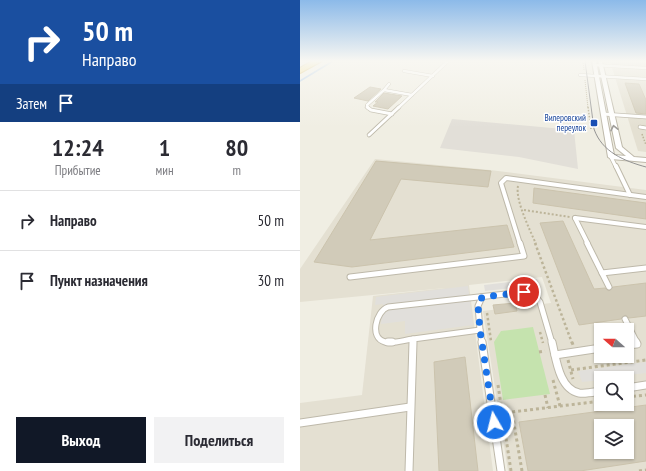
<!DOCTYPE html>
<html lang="ru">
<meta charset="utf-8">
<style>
body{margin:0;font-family:"PT Sans Narrow",sans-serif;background:#f2f2f3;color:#2b2b33;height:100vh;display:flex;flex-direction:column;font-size:15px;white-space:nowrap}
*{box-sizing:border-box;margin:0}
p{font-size:13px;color:#7c7c81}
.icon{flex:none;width:22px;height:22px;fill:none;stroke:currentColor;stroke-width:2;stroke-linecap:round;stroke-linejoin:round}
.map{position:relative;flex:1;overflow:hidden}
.sheet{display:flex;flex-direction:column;background:#fff;width:300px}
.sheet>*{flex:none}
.banner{background:#1a4fa0;color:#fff;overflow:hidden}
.needle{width:26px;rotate:291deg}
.controls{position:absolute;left:294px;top:323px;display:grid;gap:8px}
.controls a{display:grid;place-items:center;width:40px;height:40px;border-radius:0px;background:#fff;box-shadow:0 1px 3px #0004;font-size:20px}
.pin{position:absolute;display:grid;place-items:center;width:34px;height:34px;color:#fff;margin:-17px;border:2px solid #fff;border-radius:50%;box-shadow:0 1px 4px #0007}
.me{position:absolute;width:44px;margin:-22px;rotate:352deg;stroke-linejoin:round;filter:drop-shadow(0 0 3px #0008)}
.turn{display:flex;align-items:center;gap:14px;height:84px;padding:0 16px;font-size:18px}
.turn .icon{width:52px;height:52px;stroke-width:2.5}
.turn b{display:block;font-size:28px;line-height:34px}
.then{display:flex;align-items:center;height:38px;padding:0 16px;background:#0003;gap:8px;font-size:15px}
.eta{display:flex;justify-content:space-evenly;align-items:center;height:68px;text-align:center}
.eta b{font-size:24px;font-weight:800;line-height:28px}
.button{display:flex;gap:8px;margin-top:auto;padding:8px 16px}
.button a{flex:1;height:46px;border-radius:0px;background:#111827;color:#fff;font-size:16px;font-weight:800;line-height:46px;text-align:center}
.button a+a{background:#f2f2f3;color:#2b2b33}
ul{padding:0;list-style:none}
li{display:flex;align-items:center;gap:12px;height:60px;padding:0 16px;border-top:1px solid #e1e1e2}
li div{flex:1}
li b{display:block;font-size:15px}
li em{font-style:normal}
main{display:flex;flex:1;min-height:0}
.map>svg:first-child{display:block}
</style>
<main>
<section class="sheet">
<div class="banner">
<div class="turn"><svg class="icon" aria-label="right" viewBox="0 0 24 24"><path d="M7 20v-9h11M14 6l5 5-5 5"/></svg><div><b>50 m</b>Направо</div></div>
<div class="then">Затем<svg class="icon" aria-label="arrive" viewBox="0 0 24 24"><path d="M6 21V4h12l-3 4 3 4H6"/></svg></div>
</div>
<div class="eta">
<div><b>12:24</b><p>Прибытие</p></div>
<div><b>1</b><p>мин</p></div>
<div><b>80</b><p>m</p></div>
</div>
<ul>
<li><svg class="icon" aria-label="right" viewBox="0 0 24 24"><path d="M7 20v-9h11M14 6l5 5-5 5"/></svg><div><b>Направо</b></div><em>50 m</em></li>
<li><svg class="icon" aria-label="arrive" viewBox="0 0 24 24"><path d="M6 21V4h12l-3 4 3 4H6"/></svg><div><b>Пункт назначения</b></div><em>30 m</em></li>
</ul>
<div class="button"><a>Выход</a><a>Поделиться</a></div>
</section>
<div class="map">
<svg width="346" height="471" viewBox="0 0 346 471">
<rect width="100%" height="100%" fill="#f0eee3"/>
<g fill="#e4e0d2" fill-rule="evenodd">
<polygon points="310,61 346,61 346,152 338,151"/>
<path d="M75 159 190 170 346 190V471H208L183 311 251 303 242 277 169 285 193 471H0V403L62 395 73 296 145 288 0 302V269ZM301 330H327V356H301ZM301 378H327V404H301ZM301 426H327V452H301Z"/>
</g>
<polygon fill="#e2dfd8" points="152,119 274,130 278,169 219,157 140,148"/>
<polygon fill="#c5e3ae" points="233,327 250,394 203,400 194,342 201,331"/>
<g fill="#e1dfdb">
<polygon points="237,279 239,285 185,291 184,285"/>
<polygon points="168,286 173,325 105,334 105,321 81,324 83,304 75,305 76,297"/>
<polygon points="346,362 346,373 301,378 301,380 282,382 278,371"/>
</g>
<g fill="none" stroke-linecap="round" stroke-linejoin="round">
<polyline stroke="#a2c4eb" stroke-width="1.5" points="0,81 33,61"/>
</g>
<g fill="#d1cbb9" stroke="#cbc3ad" fill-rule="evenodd">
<polygon points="325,83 339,84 346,100 346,114 336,113"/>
<polygon points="70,87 81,89 68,101 54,98"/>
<polygon points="84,93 102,96 88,109 73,106 78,102 75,102"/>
<polygon points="76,161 191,171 188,187 101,179 70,240 207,225 214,247 52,267 14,262"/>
<polygon points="234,188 346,203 346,219 233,203"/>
<polygon points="263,221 294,289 305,288 309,291 313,287 346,283 346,316 329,318 325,315 321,319 279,325 240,223"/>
<polygon points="215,303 217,311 195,314 193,305"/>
<polygon points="165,357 178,471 139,471 134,362"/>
<path d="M346 405V461L280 471H228L219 422ZM301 426H327V452H301Z"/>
</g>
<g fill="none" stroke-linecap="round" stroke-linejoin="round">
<defs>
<g id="service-far4">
<polyline points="294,65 346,68"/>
<polyline points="104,71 133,76"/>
<polyline points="280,75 346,79"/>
<polyline points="84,90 89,84"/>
<polyline points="68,108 67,105 84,90 112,95"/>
<polyline points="98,108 148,61"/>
</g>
<g id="service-far3">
<polyline points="67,107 71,110 92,114"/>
<polyline points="303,114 346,117"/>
<polyline points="340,127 346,128"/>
<polyline points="69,135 99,107"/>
<polyline points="311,157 316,167"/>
</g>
<g id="service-far2">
<polyline points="316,166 330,195"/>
<polyline points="275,218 288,244"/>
<polyline points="275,218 346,227"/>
<polyline points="220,244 201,183 206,178 346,197"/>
</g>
<g id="service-far1">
<polyline points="287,243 309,287"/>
<polyline points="302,273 346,268"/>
<polyline points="50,277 224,256 220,243"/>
<polyline points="325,319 337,343"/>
<polyline points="180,330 178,306 182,297"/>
<path d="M113 339C104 340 94 344 85 342 69 338 76 311 88 307L224 292 234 295 240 302 252 343"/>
<polyline points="113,343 113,339 180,330 182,343"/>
</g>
<g id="service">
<polyline points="88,342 92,342"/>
<polyline points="182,342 201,471"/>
<path d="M252 342C256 358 259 389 279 393 286 394 294 392 301 391"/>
<polyline points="327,345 337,344 336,342"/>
<polyline points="255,355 301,348"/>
<polyline points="327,388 346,385"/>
<polyline points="0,423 110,407"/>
<polyline points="109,471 113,342"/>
</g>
<polygon id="minor" points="292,61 296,61 314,155 326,156 316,148 298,61 302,61 322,147 334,157 346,158 346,162 311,159 308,157"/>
<polygon id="motorway" points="12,61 22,61 0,73 0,68"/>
</defs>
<use href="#service-far4" stroke="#beb9aa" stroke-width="3.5"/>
<use href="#service-far3" stroke="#beb9aa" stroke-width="4.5"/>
<use href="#service-far2" stroke="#beb9aa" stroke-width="6"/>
<use href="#service-far1" stroke="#beb9aa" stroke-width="7"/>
<use href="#service" stroke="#beb9aa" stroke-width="9"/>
<use href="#minor" stroke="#beb9aa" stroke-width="2"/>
<use href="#motorway" stroke="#d3ad3b" stroke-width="2"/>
<g stroke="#bcb499" stroke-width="1" stroke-dasharray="1 1" stroke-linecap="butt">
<polyline points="283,61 284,70"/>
<polyline points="285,80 288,108"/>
</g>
<g stroke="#bcb499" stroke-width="1.5" stroke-dasharray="1.5 1.5" stroke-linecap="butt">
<polyline points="288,107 291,129"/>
<polyline points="342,134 346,145"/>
</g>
<g stroke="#bcb499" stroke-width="2" stroke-dasharray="2 2" stroke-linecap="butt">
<path d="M218 186C215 200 230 230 236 244"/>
<polyline points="224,210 270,217"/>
</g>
<g stroke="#bcb499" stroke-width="2.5" stroke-dasharray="2.5 2.5" stroke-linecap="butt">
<polyline points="235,243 272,343"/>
<polyline points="187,313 191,341"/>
<polyline points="240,332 243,343"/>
</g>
<g stroke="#bcb499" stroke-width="3" stroke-dasharray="3 3" stroke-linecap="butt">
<polyline points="272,342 273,345"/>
<polyline points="239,352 245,351"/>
<polyline points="268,360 273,379"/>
<polyline points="271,370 346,360"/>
<polyline points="253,380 260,406"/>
<polyline points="198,385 211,471"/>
<polyline points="245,395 248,408"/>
<polyline points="327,397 346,395"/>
<polyline points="222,471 212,412 301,401"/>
<polyline points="339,471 346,470"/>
</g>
<use href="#service-far4" stroke="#fff" stroke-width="2.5"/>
<use href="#service-far3" stroke="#fff" stroke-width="3"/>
<use href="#service-far2" stroke="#fff" stroke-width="4"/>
<use href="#service-far1" stroke="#fff" stroke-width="5"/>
<use href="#service" stroke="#fff" stroke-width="7"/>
<use href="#minor" fill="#fff" fill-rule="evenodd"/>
<use href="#motorway" fill="#f4d76a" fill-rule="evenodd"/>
<path stroke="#939393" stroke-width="1" d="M285 61 294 129C302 152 324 161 346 167"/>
</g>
<defs><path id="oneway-chevron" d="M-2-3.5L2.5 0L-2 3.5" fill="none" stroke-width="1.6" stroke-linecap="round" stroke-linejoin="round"/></defs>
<use stroke="#a09e9a" href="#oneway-chevron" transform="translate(314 128) rotate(-102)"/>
<linearGradient id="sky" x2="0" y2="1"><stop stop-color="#8cbae9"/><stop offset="0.48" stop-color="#f8f7f2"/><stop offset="1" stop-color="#f8f7f2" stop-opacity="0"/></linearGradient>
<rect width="346" height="127" fill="url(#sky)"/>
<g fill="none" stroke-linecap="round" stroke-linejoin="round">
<polyline stroke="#1a73e8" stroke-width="7" stroke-dasharray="0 12.6" points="194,422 180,330 178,306 182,297 224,292"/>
</g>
<rect fill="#1a4fb4" stroke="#fff" stroke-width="1.5" x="290" y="119" width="8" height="8" rx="2"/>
<g text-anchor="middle" stroke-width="3" stroke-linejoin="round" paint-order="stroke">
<g font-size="9" fill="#164399" stroke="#fff" text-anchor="end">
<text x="286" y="121">Вилеровский<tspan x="286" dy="10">переулок</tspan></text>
</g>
</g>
</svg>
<div class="controls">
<a><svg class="needle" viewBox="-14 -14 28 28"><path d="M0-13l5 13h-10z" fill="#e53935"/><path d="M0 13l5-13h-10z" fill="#7c7c81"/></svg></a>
<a><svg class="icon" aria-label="search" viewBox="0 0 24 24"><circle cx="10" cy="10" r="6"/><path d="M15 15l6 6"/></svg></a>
<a><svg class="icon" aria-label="layers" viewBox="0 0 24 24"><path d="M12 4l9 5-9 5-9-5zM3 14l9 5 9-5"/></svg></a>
</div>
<div class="pin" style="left:224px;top:292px;background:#d93025"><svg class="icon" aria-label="arrive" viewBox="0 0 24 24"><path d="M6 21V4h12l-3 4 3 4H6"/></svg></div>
<svg class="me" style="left:194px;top:422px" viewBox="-20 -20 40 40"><circle r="17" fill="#1a73e8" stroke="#fff" stroke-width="3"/><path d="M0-11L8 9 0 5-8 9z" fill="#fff"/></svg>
</div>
</main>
